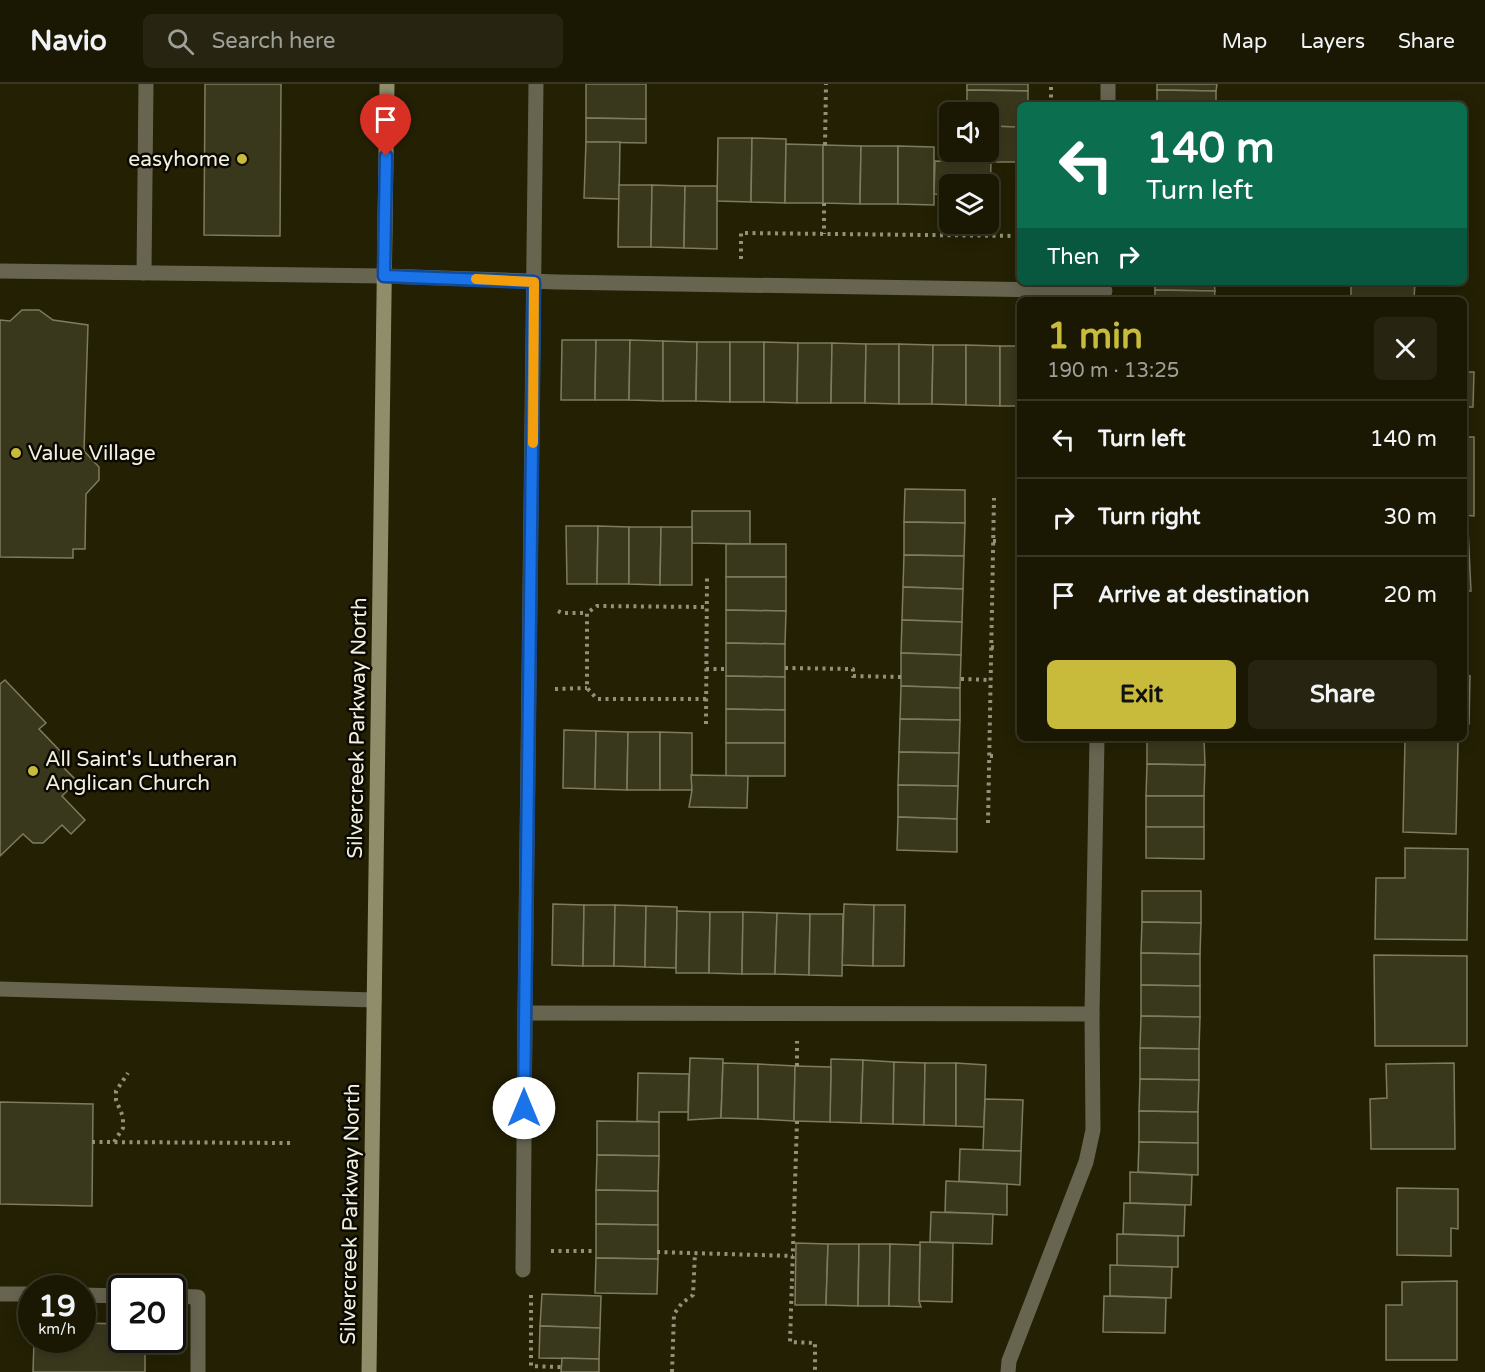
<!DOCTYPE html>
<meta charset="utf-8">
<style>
body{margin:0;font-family:"Varela Round",sans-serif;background:#272512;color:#f1f3f6;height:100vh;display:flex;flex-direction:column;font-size:22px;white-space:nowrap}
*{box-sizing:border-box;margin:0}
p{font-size:20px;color:#9fa09a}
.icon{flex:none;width:33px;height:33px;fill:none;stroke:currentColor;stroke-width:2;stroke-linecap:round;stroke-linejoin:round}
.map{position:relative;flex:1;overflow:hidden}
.drawer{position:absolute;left:1017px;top:213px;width:450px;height:444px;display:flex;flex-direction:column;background:#1a1803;border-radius:9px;box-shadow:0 3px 15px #0003,0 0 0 2px #383725}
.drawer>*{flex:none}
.banner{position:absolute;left:1017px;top:18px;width:450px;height:183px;border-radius:9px;box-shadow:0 3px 15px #0003,0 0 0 2px #383725;background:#0b6e4f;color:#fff;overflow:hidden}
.fabs{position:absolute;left:939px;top:18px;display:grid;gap:12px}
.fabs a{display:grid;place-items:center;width:60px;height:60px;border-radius:9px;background:#1a1803;box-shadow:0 3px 15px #0003,0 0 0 2px #383725;font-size:30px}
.speed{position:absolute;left:18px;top:1191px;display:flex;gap:12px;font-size:30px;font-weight:700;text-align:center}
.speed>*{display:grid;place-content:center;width:78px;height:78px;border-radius:50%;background:#1a1803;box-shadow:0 3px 15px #0003,0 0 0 2px #383725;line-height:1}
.speed small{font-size:15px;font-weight:400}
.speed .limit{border:3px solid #111;border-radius:9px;background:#fff;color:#111}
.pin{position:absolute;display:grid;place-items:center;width:51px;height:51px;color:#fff;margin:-62px -26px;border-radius:50% 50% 50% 0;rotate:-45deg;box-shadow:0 0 6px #0007}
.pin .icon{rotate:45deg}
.me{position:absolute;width:66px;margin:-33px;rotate:0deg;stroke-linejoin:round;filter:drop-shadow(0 0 4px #0008)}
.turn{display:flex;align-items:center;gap:21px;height:126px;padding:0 30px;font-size:27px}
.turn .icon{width:78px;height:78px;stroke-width:2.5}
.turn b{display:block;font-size:42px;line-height:51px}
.then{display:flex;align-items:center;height:57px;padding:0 30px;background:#0003;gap:12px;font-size:22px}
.round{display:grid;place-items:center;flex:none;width:63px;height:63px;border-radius:9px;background:#272512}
.summary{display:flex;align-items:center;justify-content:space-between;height:102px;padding:0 30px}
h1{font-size:36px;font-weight:700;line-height:45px;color:#c8bb3b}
.cta{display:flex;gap:12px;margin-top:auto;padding:12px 30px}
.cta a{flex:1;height:69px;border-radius:9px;background:#c8bb3b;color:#111;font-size:24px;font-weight:700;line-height:69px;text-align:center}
.cta a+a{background:#272512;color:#f1f3f6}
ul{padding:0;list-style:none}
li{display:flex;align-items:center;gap:18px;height:78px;padding:0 30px;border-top:2px solid #383725}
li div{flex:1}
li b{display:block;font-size:22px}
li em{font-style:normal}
header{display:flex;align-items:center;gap:36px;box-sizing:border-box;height:84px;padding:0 30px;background:#1a1803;border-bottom:2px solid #383725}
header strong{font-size:28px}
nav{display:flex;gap:33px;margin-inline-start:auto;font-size:21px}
.search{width:420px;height:54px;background:#272512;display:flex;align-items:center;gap:15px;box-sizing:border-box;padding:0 21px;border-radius:9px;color:#9fa09a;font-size:22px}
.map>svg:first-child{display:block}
</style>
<header>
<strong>Navio</strong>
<div class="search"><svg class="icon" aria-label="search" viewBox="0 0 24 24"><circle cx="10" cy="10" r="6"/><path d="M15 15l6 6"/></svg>Search here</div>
<nav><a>Map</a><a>Layers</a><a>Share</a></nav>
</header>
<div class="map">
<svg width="1485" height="1288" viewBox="0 0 1485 1288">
<rect width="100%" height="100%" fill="#232004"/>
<g fill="#3a381c" stroke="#7e7c5d" stroke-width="1.5">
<polygon points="205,0 281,0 280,152 204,151"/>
<polygon points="586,0 646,0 646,35 586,34"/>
<polygon points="967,0 1028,0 1028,7 967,6"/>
<polygon points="1157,0 1217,0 1216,7 1157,6"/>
<polygon points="967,6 1028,7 1028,21 1020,21 1020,43 988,42 988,28 967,28"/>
<polygon points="1157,6 1216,7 1216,21 1157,21"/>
<polygon points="586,34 646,35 646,59 586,58"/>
<polygon points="988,42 1020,43 1020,78 967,78 967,68 988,68"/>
<polygon points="718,54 752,54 751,118 717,117"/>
<polygon points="752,54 786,55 785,119 751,118"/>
<polygon points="586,58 620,58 619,115 584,114"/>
<polygon points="786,60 823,61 823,119 785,119"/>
<polygon points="823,61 861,62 860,120 823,119"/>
<polygon points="861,62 898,62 898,120 860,120"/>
<polygon points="898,62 934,63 934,121 898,120"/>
<polygon points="935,77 991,78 990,112 988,112 988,100 950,100 950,111 934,110"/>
<polygon points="619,101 652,101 651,163 618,163"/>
<polygon points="652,101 685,102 684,164 651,163"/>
<polygon points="685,102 717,102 717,165 684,164"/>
<polygon points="1155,198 1214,198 1215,207 1155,206"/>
<polygon points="1351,198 1415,198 1414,215 1351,214"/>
<polygon points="1155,206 1215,207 1214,216 1155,216"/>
<polygon points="22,226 39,226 53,236 88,241 84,367 99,383 99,396 86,410 85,465 73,465 73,474 0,473 0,236 10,237"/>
<polygon points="562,256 596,256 595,316 561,316"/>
<polygon points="596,256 630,256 629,316 595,316"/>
<polygon points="630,256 663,257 663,317 629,316"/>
<polygon points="663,257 697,258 696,317 663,317"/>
<polygon points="697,258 730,258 730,318 696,317"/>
<rect x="730" y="258" width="34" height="60"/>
<polygon points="764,258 798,259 797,319 764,318"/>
<polygon points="798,259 832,259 831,319 797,319"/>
<polygon points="832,259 866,260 865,319 831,319"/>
<polygon points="866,260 899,260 899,320 865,319"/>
<polygon points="899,260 933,261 932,320 899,320"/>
<polygon points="933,261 966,261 966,321 932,320"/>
<polygon points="966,261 1000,262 1000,322 966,321"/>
<rect x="1000" y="262" width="20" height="60"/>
<polygon points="1464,288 1474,288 1473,323 1464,323"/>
<polygon points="1464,353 1474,353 1474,432 1464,431"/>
<polygon points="905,405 965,406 965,439 904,438"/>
<polygon points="692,427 750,427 750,460 692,459"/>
<polygon points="904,438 965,439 964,472 904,471"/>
<polygon points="566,442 598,442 597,500 567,500"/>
<polygon points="598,442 629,443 629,500 597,500"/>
<polygon points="629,443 661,443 660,501 629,500"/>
<polygon points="661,443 692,443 692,501 660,501"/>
<polygon points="1464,445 1468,445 1471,507 1464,507"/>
<rect x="726" y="460" width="60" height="33"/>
<polygon points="904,471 964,472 963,505 903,503"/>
<polygon points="726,493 786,493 786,527 726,526"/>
<polygon points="903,503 963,505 962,538 902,536"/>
<polygon points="726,526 786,527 785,560 726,559"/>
<polygon points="902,536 962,538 961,571 901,569"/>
<polygon points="726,559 785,560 785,593 726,592"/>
<polygon points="901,569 961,571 960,604 901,602"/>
<polygon points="1464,591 1470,592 1469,640 1464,640"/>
<polygon points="726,592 785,593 785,626 726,625"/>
<polygon points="5,596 46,639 39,645 63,670 56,676 77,697 62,712 85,736 71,750 62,741 43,759 33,759 23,750 0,772 0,600"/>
<polygon points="901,602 960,604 960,636 900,635"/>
<polygon points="726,625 785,626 785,659 726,659"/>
<polygon points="900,635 960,636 959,669 899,668"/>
<polygon points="564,646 596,647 595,705 563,704"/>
<polygon points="596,647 628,648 627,706 595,705"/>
<polygon points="628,648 660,648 660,706 627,706"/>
<polygon points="660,648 692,649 692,706 660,706"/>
<polygon points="1147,654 1204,654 1205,681 1147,680"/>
<polygon points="1405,657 1458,658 1456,750 1403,748"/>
<rect x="726" y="659" width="59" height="33"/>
<polygon points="899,668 959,669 958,702 898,701"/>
<polygon points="1147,680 1205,681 1204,712 1146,712"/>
<polygon points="691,691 748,692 747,724 689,723 692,706"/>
<polygon points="898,701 958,702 957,735 898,733"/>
<rect x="1146" y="712" width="58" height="31"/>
<polygon points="898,733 957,735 957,768 897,766"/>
<polygon points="1146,743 1204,743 1204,775 1146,774"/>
<polygon points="1405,764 1468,765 1467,856 1375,855 1376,794 1405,794"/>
<polygon points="1142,807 1201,807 1201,839 1142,838"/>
<polygon points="553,820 584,821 583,882 552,881"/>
<polygon points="844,820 874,821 873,882 842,881"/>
<polygon points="584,821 615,821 614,882 583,882"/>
<polygon points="615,821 646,822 645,883 614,882"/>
<polygon points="874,821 905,821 904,882 873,882"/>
<polygon points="646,822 677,823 676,884 645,883"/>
<polygon points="677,827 710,828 709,889 676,889"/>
<polygon points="710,828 743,828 742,890 709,889"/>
<polygon points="743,828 777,829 775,890 742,890"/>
<polygon points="777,829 810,830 809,891 775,890"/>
<polygon points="810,830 843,830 842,892 809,891"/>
<polygon points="1142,838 1201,839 1200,870 1141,869"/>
<polygon points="1141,869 1200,870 1200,902 1141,901"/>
<polygon points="1374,871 1467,872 1467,962 1375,962"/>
<polygon points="1141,901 1200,902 1200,933 1141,932"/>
<polygon points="1141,932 1200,933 1199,965 1140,964"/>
<polygon points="1140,964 1199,965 1199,996 1140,995"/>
<polygon points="690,974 723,975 721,1034 688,1036"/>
<polygon points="831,975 863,976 861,1039 830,1038"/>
<polygon points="863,976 894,978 893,1040 861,1039"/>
<polygon points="894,978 925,979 924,1041 893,1040"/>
<polygon points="723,979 758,980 758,1035 721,1034"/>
<polygon points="925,979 956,979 956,1042 924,1041"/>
<polygon points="956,979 986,981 984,1043 956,1042"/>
<polygon points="1454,979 1455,1065 1371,1065 1370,1015 1387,1014 1386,980"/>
<polygon points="758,980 795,982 794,1037 758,1035"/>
<polygon points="795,982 831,983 830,1038 794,1037"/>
<polygon points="638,989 689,990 688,1028 659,1028 659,1038 637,1037"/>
<polygon points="1140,995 1199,996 1198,1028 1139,1027"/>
<polygon points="985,1015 1023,1016 1021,1067 983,1066"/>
<polygon points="0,1018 93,1020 92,1122 0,1120"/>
<polygon points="1139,1027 1198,1028 1198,1059 1139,1058"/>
<polygon points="597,1037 659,1038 659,1072 597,1071"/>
<polygon points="1139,1058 1198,1059 1198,1091 1138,1088"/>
<polygon points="960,1065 1021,1067 1020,1101 959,1097"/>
<polygon points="597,1071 659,1072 658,1107 596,1106"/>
<polygon points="1130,1088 1192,1091 1191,1121 1130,1119"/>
<polygon points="946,1097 1007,1100 1007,1131 945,1128"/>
<polygon points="1397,1104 1458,1105 1458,1145 1451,1144 1451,1172 1397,1171"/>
<polygon points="596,1106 658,1107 658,1141 596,1140"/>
<polygon points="1124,1119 1185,1121 1184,1152 1123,1150"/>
<polygon points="931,1128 993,1130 992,1160 930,1158"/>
<polygon points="596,1140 658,1141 658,1175 596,1174"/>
<polygon points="1117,1150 1178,1152 1178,1183 1117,1182"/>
<polygon points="920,1158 953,1159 952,1218 919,1217"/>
<polygon points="796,1159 828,1160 826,1221 795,1221"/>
<polygon points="828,1160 859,1160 858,1222 826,1221"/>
<polygon points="859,1160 890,1160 889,1222 858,1222"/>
<polygon points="890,1160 920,1161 919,1217 921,1223 889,1222"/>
<polygon points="596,1174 658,1175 657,1210 595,1209"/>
<polygon points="1110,1181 1172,1183 1171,1214 1110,1212"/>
<polygon points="1457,1197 1457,1276 1386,1276 1386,1221 1402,1221 1402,1198"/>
<polygon points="542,1210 601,1212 600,1244 540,1242"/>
<polygon points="1104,1212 1166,1214 1165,1249 1103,1248"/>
<polygon points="82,1239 122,1240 122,1256 145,1256 145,1288 33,1288 34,1256 82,1256"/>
<polygon points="540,1242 600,1244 599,1275 539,1274"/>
<polygon points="562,1274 599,1275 599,1288 561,1288"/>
</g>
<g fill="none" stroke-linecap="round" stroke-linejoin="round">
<g stroke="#93917b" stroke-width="4" stroke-dasharray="3 4.5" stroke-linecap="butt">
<polyline points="1051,21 1051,0"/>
<polyline points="825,61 826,0"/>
<polyline points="824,119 824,150"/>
<polyline points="741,175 741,149 1020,152"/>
<polyline points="993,457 999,457"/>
<polyline points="558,527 562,529 587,529"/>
<polyline points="991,563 998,564"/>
<polyline points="785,584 853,585 853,592 901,593"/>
<polyline points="706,585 726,585"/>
<polyline points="961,595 990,596"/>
<polyline points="555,605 587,604"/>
<polyline points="706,615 597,615 587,604 587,529 597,522 707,523"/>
<polyline points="706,640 707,494"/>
<polyline points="990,672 996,672"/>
<polyline points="988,739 994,414"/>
<polyline points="797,982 797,957"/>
<polyline points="797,1037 790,1258 815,1259 815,1288"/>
<polyline points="92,1058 291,1059"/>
<polyline points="114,1058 123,1044 123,1033 116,1016 116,1007 128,989"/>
<polyline points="551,1167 595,1167"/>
<polyline points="657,1168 793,1172"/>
<polyline points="531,1211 531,1282 561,1283"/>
<polyline points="672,1288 674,1230 682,1219 693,1211 695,1169"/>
</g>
<g stroke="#676550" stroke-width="15">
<polyline points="1108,21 1108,0"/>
<polyline points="0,187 384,192 557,198 1105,207"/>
<polyline points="144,189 146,0"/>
<polyline points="0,905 374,916"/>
<polyline points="525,929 1092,930"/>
<polyline points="523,1186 525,929 536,0"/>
<polyline points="0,1210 32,1210"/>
<polyline points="82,1211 122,1212"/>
<polyline points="172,1212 198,1213 198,1288"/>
<polyline points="1008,1288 1009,1277 1086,1078 1093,1046 1092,930 1097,654"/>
</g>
<polyline stroke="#908d6b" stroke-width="15" points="369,1288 387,0"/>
</g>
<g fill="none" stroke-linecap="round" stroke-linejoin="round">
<defs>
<polyline id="route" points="386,72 384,192 534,198 524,1024"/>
</defs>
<use href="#route" stroke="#114b97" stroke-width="15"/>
<use href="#route" stroke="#1a73e8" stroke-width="10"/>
<polyline stroke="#f59e0b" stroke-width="10" points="476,195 534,198 533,359"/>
</g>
<g fill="#c8bb3b" stroke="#0b0902" stroke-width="2">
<circle cx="242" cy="75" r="6"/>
<circle cx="16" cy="369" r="6"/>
<circle cx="33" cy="687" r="6"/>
</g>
<g text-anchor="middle" stroke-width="5" stroke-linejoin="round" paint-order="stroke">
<g font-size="21" fill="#f1f0df" stroke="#0b0902" text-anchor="start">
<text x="230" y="82" text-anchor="end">easyhome</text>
<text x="28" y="376">Value Village</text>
<text x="45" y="682">All Saint's Lutheran<tspan x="45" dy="24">Anglican Church</tspan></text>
</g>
<g font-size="21" fill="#f1f0df" stroke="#0b0902">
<text transform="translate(357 644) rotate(-89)" y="7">Silvercreek Parkway North</text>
<text transform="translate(350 1130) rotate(-89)" y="7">Silvercreek Parkway North</text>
</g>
</g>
</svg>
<div class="fabs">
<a><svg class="icon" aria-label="sound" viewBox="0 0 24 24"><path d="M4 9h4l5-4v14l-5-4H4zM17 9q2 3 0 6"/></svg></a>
<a><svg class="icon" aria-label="layers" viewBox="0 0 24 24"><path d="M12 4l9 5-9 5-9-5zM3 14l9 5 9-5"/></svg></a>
</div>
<div class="speed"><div>19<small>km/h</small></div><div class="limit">20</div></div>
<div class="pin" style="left:386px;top:72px;background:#d93025"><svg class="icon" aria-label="arrive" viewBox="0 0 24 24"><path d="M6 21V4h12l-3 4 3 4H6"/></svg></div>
<svg class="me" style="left:524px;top:1024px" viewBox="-20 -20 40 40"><circle r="19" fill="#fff"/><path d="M0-13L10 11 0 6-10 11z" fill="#1a73e8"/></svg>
<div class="banner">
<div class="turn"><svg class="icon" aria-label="left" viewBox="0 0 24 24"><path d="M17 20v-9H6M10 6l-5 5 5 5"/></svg><div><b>140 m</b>Turn left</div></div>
<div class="then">Then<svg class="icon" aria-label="right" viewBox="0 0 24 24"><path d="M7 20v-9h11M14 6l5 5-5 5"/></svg></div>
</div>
<section class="drawer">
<div class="summary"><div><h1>1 min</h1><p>190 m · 13:25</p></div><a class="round"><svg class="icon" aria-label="close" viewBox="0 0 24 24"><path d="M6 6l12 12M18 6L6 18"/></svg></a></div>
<ul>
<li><svg class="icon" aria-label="left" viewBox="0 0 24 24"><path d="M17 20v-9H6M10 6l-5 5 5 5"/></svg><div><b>Turn left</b></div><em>140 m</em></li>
<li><svg class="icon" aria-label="right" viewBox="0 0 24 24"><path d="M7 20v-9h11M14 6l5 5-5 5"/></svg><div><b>Turn right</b></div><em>30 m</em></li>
<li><svg class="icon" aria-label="arrive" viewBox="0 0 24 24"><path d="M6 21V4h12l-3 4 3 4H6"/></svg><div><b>Arrive at destination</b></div><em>20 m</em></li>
</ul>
<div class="cta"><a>Exit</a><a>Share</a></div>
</section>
</div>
